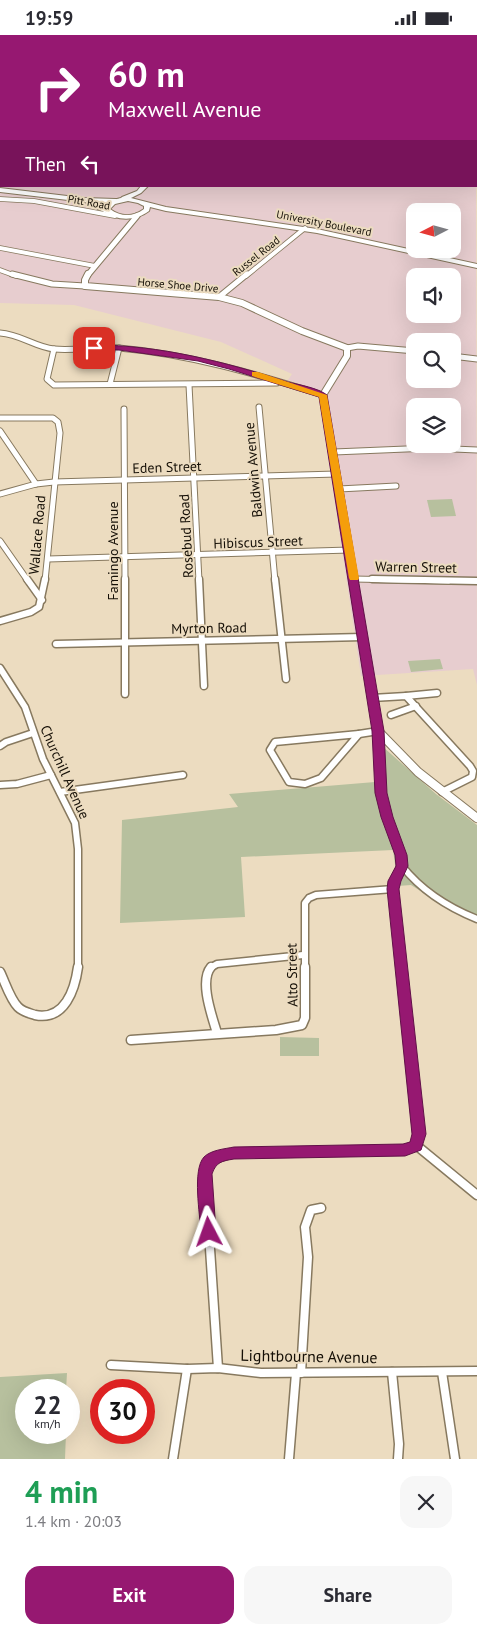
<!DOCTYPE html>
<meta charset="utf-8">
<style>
body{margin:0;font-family:"PT Sans",sans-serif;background:#f7f7f7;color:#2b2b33;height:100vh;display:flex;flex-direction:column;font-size:19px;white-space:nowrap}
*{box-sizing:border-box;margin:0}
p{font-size:16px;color:#7c7c81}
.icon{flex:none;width:28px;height:28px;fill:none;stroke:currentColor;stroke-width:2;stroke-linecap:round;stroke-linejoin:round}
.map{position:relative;height:1424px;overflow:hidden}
.panel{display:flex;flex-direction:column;background:#fff;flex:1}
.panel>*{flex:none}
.guide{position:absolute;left:0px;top:0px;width:478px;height:152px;box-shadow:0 5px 20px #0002;background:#961871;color:#fff;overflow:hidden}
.needle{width:32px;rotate:264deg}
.buttons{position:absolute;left:406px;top:168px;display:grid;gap:10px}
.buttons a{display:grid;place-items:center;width:55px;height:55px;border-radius:10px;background:#fff;box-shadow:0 5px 20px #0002;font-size:25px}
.speed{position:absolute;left:15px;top:1344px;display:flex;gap:10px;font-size:25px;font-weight:700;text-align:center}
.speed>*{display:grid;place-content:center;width:65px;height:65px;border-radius:50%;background:#fff;box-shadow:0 5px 20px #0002;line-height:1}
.speed small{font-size:12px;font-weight:400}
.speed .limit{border:8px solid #d22;background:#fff;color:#111}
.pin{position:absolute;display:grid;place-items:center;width:42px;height:42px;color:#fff;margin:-21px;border-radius:10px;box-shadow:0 2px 8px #0006}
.me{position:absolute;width:55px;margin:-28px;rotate:356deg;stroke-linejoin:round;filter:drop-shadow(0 0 4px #0008)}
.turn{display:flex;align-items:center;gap:18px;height:105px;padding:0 25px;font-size:22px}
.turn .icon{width:65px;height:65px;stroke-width:2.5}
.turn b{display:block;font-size:35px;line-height:42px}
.then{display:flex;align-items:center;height:48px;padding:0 25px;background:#0003;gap:10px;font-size:19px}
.round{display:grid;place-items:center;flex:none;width:52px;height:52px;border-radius:15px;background:#f7f7f7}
.overview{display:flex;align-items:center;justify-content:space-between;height:85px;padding:0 25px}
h1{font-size:30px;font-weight:700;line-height:38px;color:#1e9e55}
.button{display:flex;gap:10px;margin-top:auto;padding:10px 25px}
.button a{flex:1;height:58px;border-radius:15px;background:#961871;color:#fff;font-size:20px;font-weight:700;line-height:58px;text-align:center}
.button a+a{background:#f7f7f7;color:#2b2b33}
.status{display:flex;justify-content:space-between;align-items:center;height:35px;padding:0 25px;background:#fff;direction:ltr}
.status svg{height:14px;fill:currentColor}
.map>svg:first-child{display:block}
</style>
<div class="status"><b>19:59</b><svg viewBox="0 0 49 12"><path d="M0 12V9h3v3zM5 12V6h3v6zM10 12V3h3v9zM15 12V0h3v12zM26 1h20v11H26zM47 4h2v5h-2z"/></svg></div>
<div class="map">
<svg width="477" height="1424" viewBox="0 0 477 1424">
<rect width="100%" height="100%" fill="#ecdcc0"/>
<path fill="#e7cdcf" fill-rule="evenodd" d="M476 115 477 650 473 634 361 641 318 355 288 345 292 339 221 307 74 270 0 268V130L1 151H476ZM415 176H452V214H415ZM415 241H452V279H415ZM415 306H452V344H415ZM415 371H452V409H415Z"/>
<g fill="#b7c09e">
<polygon points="452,464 456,481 431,482 427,465"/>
<polygon points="440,624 443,634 411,637 408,626"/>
<polygon points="382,711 436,759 477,790 477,887 449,874 411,850 398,851 393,815 241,822 245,882 120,888 122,785 238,772 229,759 375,747 386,793 393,813"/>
<polygon points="280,1002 319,1003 319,1021 280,1021"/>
<polygon points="67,1338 66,1355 26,1355 26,1398 66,1398 65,1424 0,1424 0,1342"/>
</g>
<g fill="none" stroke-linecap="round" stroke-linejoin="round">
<defs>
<g id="minor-far3">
<polyline points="0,29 1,27"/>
<polyline points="0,164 34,166 115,181"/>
<polyline points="0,213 95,231"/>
<polyline points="0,235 16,241"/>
<polyline points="246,241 305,193"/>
</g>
<g id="minor-far2">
<polyline points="12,239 52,249 85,251"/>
<polyline points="219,262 247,239"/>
<path d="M0 298C20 299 35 312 54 314 76 316 98 311 119 313 189 319 256 339 323 360"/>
<polyline points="347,313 358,311 415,316"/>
<polyline points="54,314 47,344 54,350 277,348"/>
<polyline points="452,321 477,324"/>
<polyline points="110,349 119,313"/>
<polyline points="189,350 199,546"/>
<polyline points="259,372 275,546"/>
<polyline points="124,374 125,546"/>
<polyline points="0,383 53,383 58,387 60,398 45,546"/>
<polyline points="0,396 36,449"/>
<polyline points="334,417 430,413 477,415"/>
<polyline points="339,454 396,451"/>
<polyline points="0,459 36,449 54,447 337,439"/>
<polyline points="0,506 28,546"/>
<polyline points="48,524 350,515"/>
<polyline points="354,544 449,546"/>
</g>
<g id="minor-far1">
<polyline points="27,544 42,565"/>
<polyline points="125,544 125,659"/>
<polyline points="199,544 204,651"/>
<polyline points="275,544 286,644"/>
<polyline points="372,544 477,546"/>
<polyline points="0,586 31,577 39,572 45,544"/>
<polyline points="56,609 363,602"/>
<polyline points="0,633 25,672 43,724 75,788 78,814 78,933"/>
<polyline points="406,661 437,658"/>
<polyline points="372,663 406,661 470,731 473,736 472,742 442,757"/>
<polyline points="391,680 416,671"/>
<polygon points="359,699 321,743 305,749 289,747 270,715 275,707"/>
<polyline points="359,699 378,696 383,769 402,826 393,854 401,933"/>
<polyline points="0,711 6,707 33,698"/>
<polyline points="0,750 17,749 51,740"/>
<polyline points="60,757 183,740"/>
<path d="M402 831C422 856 447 872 477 884"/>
<polyline points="210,933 217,929 303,920"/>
<polyline points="305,933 305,868 309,863 316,860 393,854"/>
</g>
<g id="minor">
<path d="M211 932C199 946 212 981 217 998"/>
<path d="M0 937C5 947 10 964 18 972 23 977 29 978 35 980 65 986 75 954 78 932"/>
<polyline points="131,1005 276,995 302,990 305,983 305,932"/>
<polyline points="416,1110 477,1160"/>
<polyline points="111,1330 187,1334 218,1333 261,1338 477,1336"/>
<path d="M218 1333 205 1139C208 1124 220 1121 234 1118L405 1115 416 1110 418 1103 401 932"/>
<polyline points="392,1337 399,1409 398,1424"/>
<polyline points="442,1337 455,1424"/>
<polyline points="301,1338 308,1222 305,1192 311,1175 321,1173"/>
<polyline points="173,1424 187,1334"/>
<polyline points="289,1424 296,1338"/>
</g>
<polyline id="tertiary-far2" points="87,241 137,181"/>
<polyline id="tertiary-far1" points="88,239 85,245 85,251 219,262 242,268 302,296 347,313 347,321 323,360 353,546"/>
<polyline id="tertiary" points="353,544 378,696 418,737 477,783"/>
<polygon id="secondary" points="0,153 84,163 116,164 119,166 116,168 92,167 112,177 113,178 110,180 85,167 0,157"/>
<g id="primary">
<rect x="277" y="0" width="6" height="1"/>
<path d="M141 151H148L141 158 131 163 166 172 317 194 477 229V233L317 198 166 176 150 172 149 176C136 186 116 187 104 175 104 166 114 165 121 163L122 162 137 156ZM128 166 138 168 144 171V174C133 182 121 182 110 174L115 169Z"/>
</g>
</defs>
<use href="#minor-far3" stroke="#87795f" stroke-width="5.5"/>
<use href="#minor-far2" stroke="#87795f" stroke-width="7"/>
<use href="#minor-far1" stroke="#87795f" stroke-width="9"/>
<use href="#minor" stroke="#87795f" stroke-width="11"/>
<use href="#tertiary-far2" stroke="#87795f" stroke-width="7"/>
<use href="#tertiary-far1" stroke="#87795f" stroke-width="8"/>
<use href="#tertiary" stroke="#87795f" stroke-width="10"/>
<use href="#secondary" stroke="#87795f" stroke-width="2"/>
<use href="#primary" stroke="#87795f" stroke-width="2"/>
<use href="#minor-far3" stroke="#fff" stroke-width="4"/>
<use href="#minor-far2" stroke="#fff" stroke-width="5"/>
<use href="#minor-far1" stroke="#fff" stroke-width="6"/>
<use href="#minor" stroke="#fff" stroke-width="8"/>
<use href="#tertiary-far2" stroke="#fff" stroke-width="5"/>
<use href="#tertiary-far1" stroke="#fff" stroke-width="6"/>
<use href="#tertiary" stroke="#fff" stroke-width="8"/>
<use href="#secondary" fill="#fff" fill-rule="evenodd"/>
<use href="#primary" fill="#fff" fill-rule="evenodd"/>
</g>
<path fill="#961871" stroke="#621049" d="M94 310C160 310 225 327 288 347 300 350 318 353 327 360L384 696 387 758 393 782 407 820 408 831 401 846 399 854 426 1099 421 1115 405 1121 234 1124C222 1126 216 1127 212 1139L216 1197 214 1202 209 1204 204 1202 201 1197C200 1180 192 1135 204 1122 211 1115 224 1114 234 1112L403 1109 410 1107 412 1099 387 854 388 846 396 831 395 820 381 782 375 758 372 696 319 362 229 334 198 326 119 315H91L89 313Z"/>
<polygon fill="#f59e0b" points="252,337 258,337 327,360 359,543 358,545 350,545 349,543 319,362 252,341"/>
<g text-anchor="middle" stroke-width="4" stroke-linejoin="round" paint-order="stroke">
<g font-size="11" fill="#150f06" stroke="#ecdcc0">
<text transform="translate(89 167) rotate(10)" y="4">Pitt Road</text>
<text transform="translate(324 188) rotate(11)" y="4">University Boulevard</text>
<text transform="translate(256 221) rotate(-38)" y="4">Russel Road</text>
<text transform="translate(178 250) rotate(5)" y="4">Horse Shoe Drive</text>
</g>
<g font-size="14" fill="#150f06" stroke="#ecdcc0">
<text transform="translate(167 432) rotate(-2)" y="5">Eden Street</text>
<text transform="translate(253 435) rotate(-95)" y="5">Baldwin Avenue</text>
<text transform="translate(37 500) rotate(-85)" y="5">Wallace Road</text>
<text transform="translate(186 501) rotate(-93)" y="5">Rosebud Road</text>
<text transform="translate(258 507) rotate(-2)" y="5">Hibiscus Street</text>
<text transform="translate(113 516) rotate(-90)" y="5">Famingo Avenue</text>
<text transform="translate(416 532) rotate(1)" y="5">Warren Street</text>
<text transform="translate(209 593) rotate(-1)" y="5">Myrton Road</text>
<text transform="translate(65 737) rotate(66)" y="5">Churchill Avenue</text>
<text transform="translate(292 940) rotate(-91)" y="5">Alto Street</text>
</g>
<g font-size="16" fill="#150f06" stroke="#ecdcc0">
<text transform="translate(309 1321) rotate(1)" y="6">Lightbourne Avenue</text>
</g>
</g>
</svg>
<div class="buttons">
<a><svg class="needle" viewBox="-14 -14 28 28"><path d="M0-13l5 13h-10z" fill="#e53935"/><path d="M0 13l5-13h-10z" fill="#7c7c81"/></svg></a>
<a><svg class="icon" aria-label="sound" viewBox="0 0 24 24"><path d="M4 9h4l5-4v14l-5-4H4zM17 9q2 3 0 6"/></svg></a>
<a><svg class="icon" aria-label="search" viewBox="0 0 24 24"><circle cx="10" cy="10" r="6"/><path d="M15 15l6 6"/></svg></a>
<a><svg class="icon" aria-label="layers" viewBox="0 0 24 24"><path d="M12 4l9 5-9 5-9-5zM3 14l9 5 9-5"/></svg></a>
</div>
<div class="speed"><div>22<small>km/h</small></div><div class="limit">30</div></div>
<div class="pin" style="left:94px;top:313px;background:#d93025"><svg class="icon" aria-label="arrive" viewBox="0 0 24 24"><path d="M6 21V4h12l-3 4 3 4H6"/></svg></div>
<svg class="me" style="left:209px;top:1197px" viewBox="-20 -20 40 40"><path d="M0-17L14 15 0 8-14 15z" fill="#961871" stroke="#fff" stroke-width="4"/></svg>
<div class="guide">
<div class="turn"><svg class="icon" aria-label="right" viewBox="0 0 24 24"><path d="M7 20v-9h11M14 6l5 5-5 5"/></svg><div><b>60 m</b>Maxwell Avenue</div></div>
<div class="then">Then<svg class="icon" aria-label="left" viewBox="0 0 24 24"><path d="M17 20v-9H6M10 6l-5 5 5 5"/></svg></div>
</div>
</div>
<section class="panel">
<div class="overview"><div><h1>4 min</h1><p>1.4 km · 20:03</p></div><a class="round"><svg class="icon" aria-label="close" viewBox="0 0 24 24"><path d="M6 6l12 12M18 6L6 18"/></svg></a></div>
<div class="button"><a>Exit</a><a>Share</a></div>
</section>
